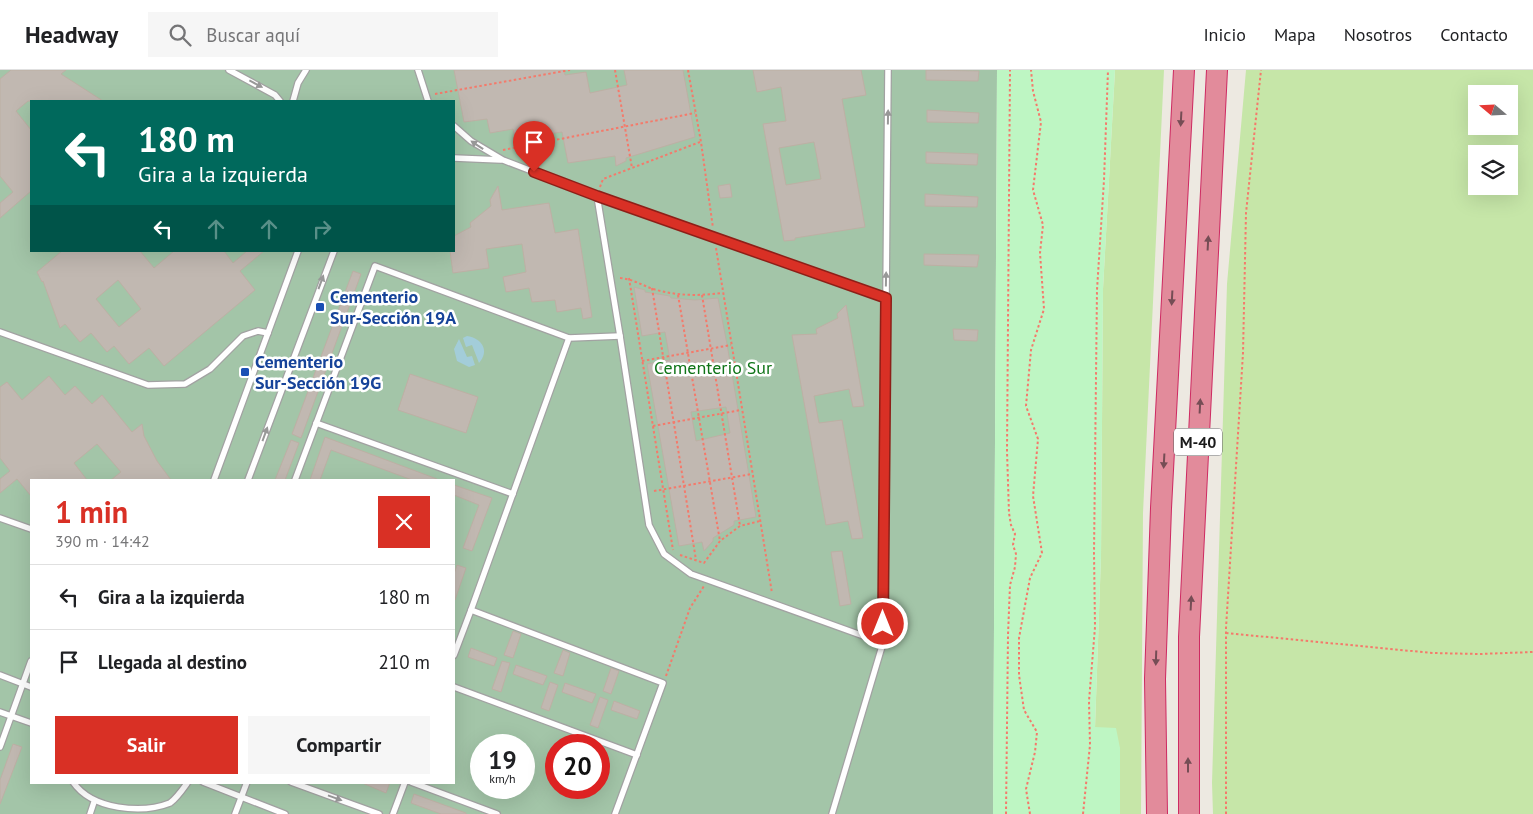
<!DOCTYPE html>
<html lang="es">
<meta charset="utf-8">
<style>
body{margin:0;font-family:"PT Sans",sans-serif;background:#f6f6f6;color:#202124;height:100vh;display:flex;flex-direction:column;font-size:19px;white-space:nowrap}
*{box-sizing:border-box;margin:0}
p{font-size:16px;color:#757577}
.icon{flex:none;width:28px;height:28px;fill:none;stroke:currentColor;stroke-width:2;stroke-linecap:round;stroke-linejoin:round}
.map{position:relative;flex:1;overflow:hidden}
.side{position:absolute;left:30px;top:409px;width:425px;height:305px;display:flex;flex-direction:column;background:#fff;border-radius:0px;box-shadow:0 5px 20px #0002}
.side>*{flex:none}
.guide{position:absolute;left:30px;top:30px;width:425px;height:152px;border-radius:0px;box-shadow:0 5px 20px #0002;background:#00695c;color:#fff;overflow:hidden}
.needle{width:32px;rotate:289deg}
.buttons{position:absolute;left:1468px;top:15px;display:grid;gap:10px}
.buttons a{display:grid;place-items:center;width:50px;height:50px;border-radius:0px;background:#fff;box-shadow:0 5px 20px #0002;font-size:25px}
.speed{position:absolute;left:470px;top:664px;display:flex;gap:10px;font-size:25px;font-weight:700;text-align:center}
.speed>*{display:grid;place-content:center;width:65px;height:65px;border-radius:50%;background:#fff;box-shadow:0 5px 20px #0002;line-height:1}
.speed small{font-size:12px;font-weight:400}
.speed .limit{border:8px solid #d22;background:#fff;color:#111}
.pin{position:absolute;display:grid;place-items:center;width:42px;height:42px;color:#fff;margin:-51px -21px;border-radius:50% 50% 50% 0;rotate:-45deg;box-shadow:0 0 5px #0007}
.pin .icon{rotate:45deg}
.me{position:absolute;width:55px;margin:-28px;rotate:0deg;stroke-linejoin:round;filter:drop-shadow(0 0 4px #0008)}
.turn{display:flex;align-items:center;gap:18px;height:105px;padding:0 25px;font-size:22px}
.turn .icon{width:65px;height:65px;stroke-width:2.5}
.turn b{display:block;font-size:35px;line-height:42px}
.lanes{display:flex;align-items:center;height:48px;padding:0 25px;background:#0003;justify-content:center;gap:25px;direction:ltr}
.lanes .off{opacity:.35}
.round{display:grid;place-items:center;flex:none;width:52px;height:52px;border-radius:0px;background:#f6f6f6}
.headline{display:flex;align-items:center;justify-content:space-between;height:85px;padding:0 25px}
h1{font-size:30px;font-weight:800;line-height:38px;color:#d93025}
.primary-button{display:flex;gap:10px;margin-top:auto;padding:10px 25px}
.primary-button a{flex:1;height:58px;border-radius:0px;background:#d93025;color:#fff;font-size:20px;font-weight:800;line-height:58px;text-align:center}
.primary-button a+a{background:#f6f6f6;color:#202124}
ul{padding:0;list-style:none}
li{display:flex;align-items:center;gap:15px;height:65px;padding:0 25px;border-top:1px solid #e0e0e0}
li div{flex:1}
li b{display:block;font-size:19px}
li em{font-style:normal}
header{display:flex;align-items:center;gap:30px;box-sizing:border-box;height:70px;padding:0 25px;background:#fff;border-bottom:1px solid #e0e0e0}
header strong{font-size:24px}
nav{display:flex;gap:28px;margin-inline-start:auto;font-size:18px}
.search{width:350px;height:45px;background:#f6f6f6;display:flex;align-items:center;gap:12px;box-sizing:border-box;padding:0 18px;border-radius:0px;color:#757577;font-size:19px}
.map>svg:first-child{display:block}
</style>
<header>
<strong>Headway</strong>
<div class="search"><svg class="icon" aria-label="search" viewBox="0 0 24 24"><circle cx="10" cy="10" r="6"/><path d="M15 15l6 6"/></svg>Buscar aquí</div>
<nav><a>Inicio</a><a>Mapa</a><a>Nosotros</a><a>Contacto</a></nav>
</header>
<div class="map">
<svg width="1533" height="744" viewBox="0 0 1533 744">
<rect width="100%" height="100%" fill="#ede9e1"/>
<g fill="#c6e6a8" fill-rule="evenodd">
<polygon points="1115,0 1164,0 1143,443 1141,744 1120,744 1120,678 1095,658 1101,486 1103,219"/>
<path d="M1246 0H1533V744H1213L1212 713 1227 214ZM1476 24H1509V56H1476ZM1476 84H1509V116H1476Z"/>
</g>
<path fill="#a3c5a8" fill-rule="evenodd" d="M0 0H997L993 744H0ZM31 31H454V181H31ZM31 410H454V712H31ZM481 675H524V718H481ZM556 675H599V718H556Z"/>
<polygon fill="#bef6c3" points="997,0 1115,0 1103,219 1101,486 1095,657 1116,658 1120,678 1120,744 993,744"/>
<g fill="#a3cdd9">
<path d="M467 266C482 268 490 281 479 293L472 275 466 277 463 268Z"/>
<polygon points="459,269 467,287 472,286 475,295 469,297 457,291 454,279"/>
</g>
<g fill="#c1b8b1" stroke="#bdb0a4" fill-rule="evenodd">
<polygon points="11,0 66,0 61,4 103,31 28,31 16,41 31,60 31,121 0,148 0,133 13,122 0,106 0,9"/>
<polygon points="454,0 564,0 565,5 586,2 590,23 627,15 624,0 683,0 695,67 626,88 626,91 616,96 615,86 568,93 562,62 515,69 513,59 490,63 487,49 464,52"/>
<path d="M753 0H861L866 25 842 29 865 157 795 168V170L784 171 763 54 786 51 781 17 757 22ZM814 72 821 109 786 115 779 78Z"/>
<polygon points="926,0 979,1 978,11 926,10"/>
<polygon points="927,40 979,43 978,53 927,52"/>
<polygon points="926,82 978,84 977,95 926,93"/>
<polygon points="730,114 732,127 720,128 718,116"/>
<polygon points="498,116 502,140 549,133 555,163 578,159 592,247 583,249 581,238 557,242 555,230 532,232 529,218 506,222 503,207 526,202 522,174 486,179 489,198 453,203 450,181 454,181 454,166 471,157 470,153 491,136 490,130"/>
<polygon points="925,124 978,127 977,137 925,136"/>
<path d="M62 181H140L154 198 174 181H224L233 193 247 181H264L240 201 255 220 164 296 149 278 129 294 114 276 107 282 91 263 80 272 65 254 60 258 43 211 42 212 37 202ZM118 210 141 239 119 257 96 229Z"/>
<polygon points="924,184 979,185 977,197 924,195"/>
<polygon points="353,201 361,204 301,368 292,364"/>
<path d="M634 217 645 220V222L670 226 671 228 695 230 718 228 727 274 756 447 734 451V455L713 468V471L704 481 702 472 679 476 647 294 670 290 665 262 642 266ZM726 337 730 363 696 371 691 342Z"/>
<polygon points="846,235 864,336 853,337 849,319 814,326 819,353 842,350 863,468 852,469 848,451 826,455 792,265 817,264 816,259 838,248 837,244"/>
<polygon points="953,259 978,260 977,271 954,270"/>
<polygon points="410,304 478,327 466,363 398,340"/>
<polygon points="49,306 65,325 75,316 92,334 102,325 132,362 142,354 144,366 157,391 171,410 111,410 121,402 97,374 74,393 87,410 31,410 31,426 17,409 0,423 0,409 10,401 0,388 0,317 7,312 22,330"/>
<polygon points="325,367 437,409 437,410 412,410 331,380 320,410 310,410"/>
<polygon points="291,370 299,373 285,410 275,410"/>
<polygon points="454,415 492,428 472,481 463,478 479,435 454,425"/>
<polygon points="842,481 851,534 840,536 831,482"/>
<polygon points="457,495 466,498 455,530 454,504"/>
<polygon points="513,561 521,564 513,588 504,585"/>
<polygon points="471,578 497,588 494,596 468,587"/>
<polygon points="563,580 570,583 563,606 554,603"/>
<polygon points="502,591 510,593 501,622 492,619"/>
<polygon points="516,595 547,606 543,615 513,604"/>
<polygon points="611,598 619,601 611,624 603,621"/>
<polygon points="550,612 558,615 549,641 541,638"/>
<polygon points="565,613 596,624 592,633 562,622"/>
<polygon points="600,627 608,630 598,658 590,655"/>
<polygon points="614,631 640,641 637,649 611,640"/>
<polygon points="13,674 22,677 0,734 0,710"/>
<polygon points="360,712 390,712 386,723"/>
<polygon points="414,724 466,743 466,744 441,744 411,733"/>
</g>
<g fill="none" stroke-linecap="round" stroke-linejoin="round">
<defs>
<g id="lane">
<polyline points="229,0 275,25 280,31"/>
<polyline points="418,0 428,31"/>
<polyline points="293,31 298,13 306,0"/>
<polyline points="454,56 471,71 503,90 597,126 886,228"/>
<polyline points="454,88 501,90"/>
<polyline points="597,126 620,266 649,455 664,484 691,504 708,510 883,573"/>
<polyline points="0,262 148,315 185,314 210,299 243,266 258,261 268,263"/>
<polyline points="316,353 513,424"/>
<polyline points="214,410 298,181"/>
<polyline points="248,410 334,181"/>
<polyline points="295,410 375,196 569,268"/>
<polyline points="0,448 31,459"/>
<polyline points="454,585 471,540"/>
<polyline points="0,605 31,617"/>
<polyline points="454,617 637,685"/>
<polyline points="0,642 31,653"/>
<polyline points="0,677 31,591"/>
<path d="M73 712C92 740 142 744 170 733 177 728 183 719 188 712"/>
<polyline points="203,712 285,744"/>
<polyline points="291,712 379,744"/>
<polyline points="411,712 497,744"/>
<polyline points="90,744 94,732"/>
<polyline points="235,744 247,712"/>
<polyline points="393,744 405,712"/>
<polyline points="615,744 663,613 471,540 569,268 620,266"/>
<polyline points="832,744 883,573 888,0"/>
</g>
<g id="highway">
<polyline points="1157,744 1155,609 1161,438 1184,0"/>
<polyline points="1189,744 1189,567 1217,0"/>
</g>
</defs>
<use href="#lane" stroke="#a2a2a2" stroke-width="8"/>
<use href="#highway" stroke="#ce2a62" stroke-width="22"/>
<g stroke="#f47a6b" stroke-width="2" stroke-dasharray="2.5 2.5" stroke-linecap="butt">
<polyline points="615,0 632,98"/>
<polyline points="688,0 701,72 713,158"/>
<polyline points="435,24 570,0"/>
<polyline points="503,80 695,43"/>
<polyline points="600,117 603,109 700,72"/>
<polyline points="716,178 772,523"/>
<path d="M620 208C632 209 642 215 653 219 676 226 699 226 722 223"/>
<polyline points="629,208 673,480"/>
<polyline points="652,218 696,490"/>
<polyline points="678,225 720,471"/>
<polyline points="702,225 740,456"/>
<polyline points="642,291 731,275"/>
<polyline points="653,356 741,340"/>
<polyline points="654,421 752,404"/>
<polyline points="680,485 704,493 720,471 740,456 760,451"/>
<polyline points="1226,563 1432,583 1480,584 1533,582"/>
<polyline points="666,606 690,538 704,516"/>
<polyline points="1006,744 1008,565 1010,515 1015,497 1016,484 1013,475 1015,464 1011,455 1009,443 1007,381 1010,0"/>
<polyline points="1030,744 1026,719 1035,682 1037,662 1024,640 1019,605 1019,568 1030,508 1042,483 1033,426 1038,369 1026,336 1031,280 1044,239 1040,183 1043,155 1033,120 1041,52 1033,21 1031,0"/>
<polyline points="1083,744 1090,675 1089,631 1095,557 1094,483 1097,220 1104,110 1108,0"/>
<polyline points="1226,744 1226,558 1243,283 1246,143 1261,0"/>
</g>
<use href="#lane" stroke="#fff" stroke-width="5.5"/>
<use href="#highway" stroke="#e28b9b" stroke-width="20"/>
</g>
<defs><path id="oneway-solid" d="M-6-.8H1V-3.2L6.5 0L1 3.2V.8H-6Z" transform="scale(1.25)"/></defs>
<g fill="#989898">
<use href="#oneway-solid" transform="translate(256 14) rotate(28)"/>
<use href="#oneway-solid" transform="translate(888 47) rotate(-89)"/>
<use href="#oneway-solid" transform="translate(477 75) rotate(-146)"/>
<use href="#oneway-solid" transform="translate(886 209) rotate(-89)"/>
<use href="#oneway-solid" transform="translate(321 212) rotate(-70)"/>
<use href="#oneway-solid" transform="translate(265 364) rotate(-70)"/>
<use href="#oneway-solid" transform="translate(335 728) rotate(20)"/>
</g>
<g fill="#754d55">
<use href="#oneway-solid" transform="translate(1181 49) rotate(93)"/>
<use href="#oneway-solid" transform="translate(1208 173) rotate(-87)"/>
<use href="#oneway-solid" transform="translate(1172 228) rotate(93)"/>
<use href="#oneway-solid" transform="translate(1200 336) rotate(-87)"/>
<use href="#oneway-solid" transform="translate(1164 391) rotate(93)"/>
<use href="#oneway-solid" transform="translate(1191 533) rotate(-87)"/>
<use href="#oneway-solid" transform="translate(1156 588) rotate(92)"/>
<use href="#oneway-solid" transform="translate(1188 695) rotate(-90)"/>
</g>
<g fill="none" stroke-linecap="round" stroke-linejoin="round">
<defs>
<polyline id="route" points="534,102 597,126 886,228 883,554"/>
</defs>
<use href="#route" stroke="#8d1f18" stroke-width="12"/>
<use href="#route" stroke="#d93025" stroke-width="9"/>
</g>
<g fill="#1a4fb4" stroke="#fff" stroke-width="2">
<rect x="315" y="232" width="10" height="10" rx="2.5"/>
<rect x="240" y="297" width="10" height="10" rx="2.5"/>
</g>
<g text-anchor="middle" stroke-width="5" stroke-linejoin="round" paint-order="stroke">
<rect fill="#fff" stroke="#5f5f5f" stroke-width="1" x="1174" y="358.5" width="48" height="27" rx="4"/>
<g font-size="16" font-weight="bold" fill="#1b1b1b">
<text x="1198" y="378">M-40</text>
</g>
<g font-size="18" font-weight="bold" fill="#164399" stroke="#fff" text-anchor="start">
<text x="330" y="233">Cementerio<tspan x="330" dy="21">Sur-Sección 19A</tspan></text>
<text x="255" y="298">Cementerio<tspan x="255" dy="21">Sur-Sección 19G</tspan></text>
</g>
<g font-size="18" fill="#0f7418" stroke="#fff">
<text x="713" y="304">Cementerio Sur</text>
</g>
</g>
</svg>
<div class="buttons">
<a><svg class="needle" viewBox="-14 -14 28 28"><path d="M0-13l5 13h-10z" fill="#e53935"/><path d="M0 13l5-13h-10z" fill="#757577"/></svg></a>
<a><svg class="icon" aria-label="layers" viewBox="0 0 24 24"><path d="M12 4l9 5-9 5-9-5zM3 14l9 5 9-5"/></svg></a>
</div>
<div class="speed"><div>19<small>km/h</small></div><div class="limit">20</div></div>
<div class="pin" style="left:534px;top:102px;background:#d93025"><svg class="icon" aria-label="arrive" viewBox="0 0 24 24"><path d="M6 21V4h12l-3 4 3 4H6"/></svg></div>
<svg class="me" style="left:883px;top:554px" viewBox="-20 -20 40 40"><circle r="17" fill="#d93025" stroke="#fff" stroke-width="3"/><path d="M0-11L8 9 0 5-8 9z" fill="#fff"/></svg>
<div class="guide">
<div class="turn"><svg class="icon" aria-label="left" viewBox="0 0 24 24"><path d="M17 20v-9H6M10 6l-5 5 5 5"/></svg><div><b>180 m</b>Gira a la izquierda</div></div>
<div class="lanes"><svg class="icon" aria-label="left" viewBox="0 0 24 24"><path d="M17 20v-9H6M10 6l-5 5 5 5"/></svg><svg class="icon off" aria-label="ahead" viewBox="0 0 24 24"><path d="M12 20V5M6 11l6-6 6 6"/></svg><svg class="icon off" aria-label="ahead" viewBox="0 0 24 24"><path d="M12 20V5M6 11l6-6 6 6"/></svg><svg class="icon off" aria-label="right" viewBox="0 0 24 24"><path d="M7 20v-9h11M14 6l5 5-5 5"/></svg></div>
</div>
<section class="side">
<div class="headline"><div><h1>1 min</h1><p>390 m · 14:42</p></div><a class="round" style="background:#d93025;color:#fff"><svg class="icon" aria-label="close" viewBox="0 0 24 24"><path d="M6 6l12 12M18 6L6 18"/></svg></a></div>
<ul>
<li><svg class="icon" aria-label="left" viewBox="0 0 24 24"><path d="M17 20v-9H6M10 6l-5 5 5 5"/></svg><div><b>Gira a la izquierda</b></div><em>180 m</em></li>
<li><svg class="icon" aria-label="arrive" viewBox="0 0 24 24"><path d="M6 21V4h12l-3 4 3 4H6"/></svg><div><b>Llegada al destino</b></div><em>210 m</em></li>
</ul>
<div class="primary-button"><a>Salir</a><a>Compartir</a></div>
</section>
</div>
